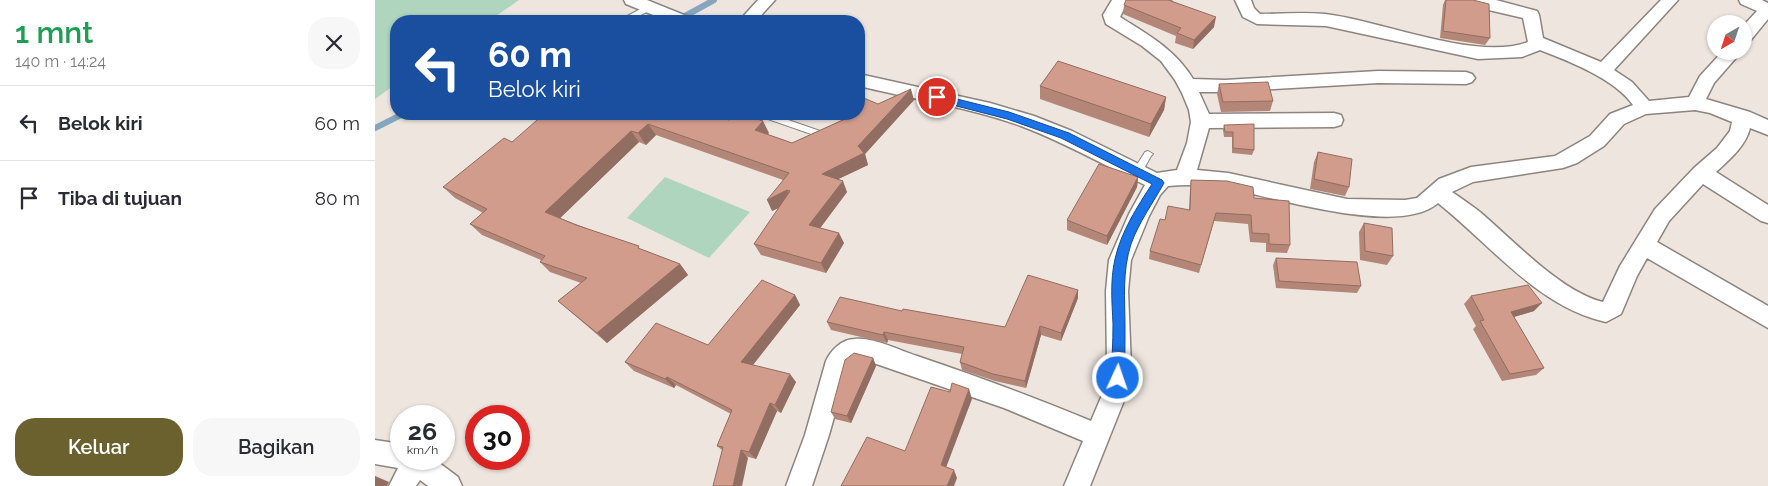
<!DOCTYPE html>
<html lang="id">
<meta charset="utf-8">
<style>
body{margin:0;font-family:Raleway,sans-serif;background:#f7f7f7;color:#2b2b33;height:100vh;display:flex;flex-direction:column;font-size:19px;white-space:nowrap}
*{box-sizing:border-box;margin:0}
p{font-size:16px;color:#7c7c81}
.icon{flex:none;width:28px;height:28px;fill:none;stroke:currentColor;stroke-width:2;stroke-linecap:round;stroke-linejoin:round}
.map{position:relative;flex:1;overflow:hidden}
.details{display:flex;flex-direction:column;background:#fff;width:375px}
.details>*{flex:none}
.top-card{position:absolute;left:15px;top:15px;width:475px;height:105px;border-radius:20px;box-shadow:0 1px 4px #0004;background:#1a4fa0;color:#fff;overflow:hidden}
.needle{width:32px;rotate:219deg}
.tools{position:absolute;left:1332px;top:15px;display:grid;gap:10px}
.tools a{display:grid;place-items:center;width:45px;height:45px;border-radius:50%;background:#fff;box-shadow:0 1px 4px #0004;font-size:25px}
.speed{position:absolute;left:15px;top:405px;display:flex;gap:10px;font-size:25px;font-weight:700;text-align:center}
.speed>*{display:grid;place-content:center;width:65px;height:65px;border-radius:50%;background:#fff;box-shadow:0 1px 4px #0004;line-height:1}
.speed small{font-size:12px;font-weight:400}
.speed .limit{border:8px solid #d22;background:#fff;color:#111}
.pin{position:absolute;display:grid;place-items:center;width:42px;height:42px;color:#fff;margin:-21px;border:2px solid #fff;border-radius:50%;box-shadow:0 1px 5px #0007}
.me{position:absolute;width:55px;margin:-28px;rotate:3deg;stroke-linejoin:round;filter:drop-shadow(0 0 4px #0008)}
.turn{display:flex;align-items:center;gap:18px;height:105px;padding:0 15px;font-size:22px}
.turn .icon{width:65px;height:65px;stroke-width:2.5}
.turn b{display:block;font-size:35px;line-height:42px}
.round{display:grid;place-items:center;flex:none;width:52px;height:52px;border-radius:20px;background:#f7f7f7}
.summary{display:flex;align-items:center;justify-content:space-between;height:85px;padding:0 15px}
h1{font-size:30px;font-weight:600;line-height:38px;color:#1e9e55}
.primary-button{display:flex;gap:10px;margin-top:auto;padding:10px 15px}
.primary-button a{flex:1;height:58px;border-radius:20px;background:#6b612e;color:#fff;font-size:20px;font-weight:600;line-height:58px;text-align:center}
.primary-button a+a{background:#f7f7f7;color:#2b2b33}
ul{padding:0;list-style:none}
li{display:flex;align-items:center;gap:15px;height:75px;padding:0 15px;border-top:1px solid #e1e1e2}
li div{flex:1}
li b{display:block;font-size:19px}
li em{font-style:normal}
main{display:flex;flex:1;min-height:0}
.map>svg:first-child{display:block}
</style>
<main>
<section class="details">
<div class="summary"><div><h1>1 mnt</h1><p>140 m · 14:24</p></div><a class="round"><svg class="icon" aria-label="close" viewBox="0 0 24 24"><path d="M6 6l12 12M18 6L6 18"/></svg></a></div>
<ul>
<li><svg class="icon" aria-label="left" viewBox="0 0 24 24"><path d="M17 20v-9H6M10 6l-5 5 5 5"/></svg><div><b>Belok kiri</b></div><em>60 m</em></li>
<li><svg class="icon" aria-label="arrive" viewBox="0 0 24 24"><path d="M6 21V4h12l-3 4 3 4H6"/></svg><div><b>Tiba di tujuan</b></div><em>80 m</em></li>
</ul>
<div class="primary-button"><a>Keluar</a><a>Bagikan</a></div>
</section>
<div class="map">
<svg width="1393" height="486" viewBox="0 0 1393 486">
<rect width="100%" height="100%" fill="#ede5de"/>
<g fill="#b0d5be">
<polygon points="0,0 144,0 114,21 21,21 21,84 0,99"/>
<polygon points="290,177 375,212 334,258 252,218"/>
</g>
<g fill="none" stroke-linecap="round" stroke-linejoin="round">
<g stroke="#85a6bc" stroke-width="6">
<polyline points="301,21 339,0"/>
<polyline points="0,128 28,114"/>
</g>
<defs>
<g id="service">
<polygon points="273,5 276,6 276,10 253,21 243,21"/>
<polygon points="383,114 396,114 445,131 446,133 442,136 384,116"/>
<polygon points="773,151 778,154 776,156 766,174 760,174 758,171 760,168 770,152"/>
</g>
<g id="minor">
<polygon points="249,0 272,0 314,17 316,21 293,21 251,4"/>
<polygon points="383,0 400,0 381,21 364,21"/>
<path d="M737 0H753L745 17C773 35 800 49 818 79L850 80 1003 71 1091 72 1097 74 1100 78 1097 82 1091 84 1003 83 850 92H824L834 114 959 113 966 115 968 120 966 125 959 127 834 128 822 170 853 173 972 199 1030 200 1042 198 1064 179 1096 167 1180 156 1215 136 1235 114 1258 105C1240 79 1194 61 1165 50L1147 57 1103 59 951 26 882 24 868 17 860 0H876L879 8 885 14C907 14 929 12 950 14 1005 20 1102 62 1153 42L1148 18 1088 4 1086 0H1121L1162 11 1164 15 1168 38 1226 62 1286 0H1303L1239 70 1257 82 1274 101 1314 97 1325 76 1348 51H1367L1339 83 1331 99 1375 112 1393 120V135L1375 128C1371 146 1353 161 1341 172L1393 205V223L1386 221 1328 184 1294 221 1282 242 1393 306V328L1272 258 1262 276 1246 314 1231 322C1163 307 1116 245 1063 203 1025 237 902 198 855 189 835 185 813 184 793 186L785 195 774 216 756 260 753 291 756 367 754 388 715 486H689L708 441 629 408 487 359H482L473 367 454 435 437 486H411L430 435 451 361C456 350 467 339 480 339 499 337 523 350 542 356 601 376 659 397 716 421L730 388 732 367 731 291 734 260 754 214 770 185C729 165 689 142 646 126 594 107 537 99 484 86V74L615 103 659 116 697 131 782 173 802 170 812 143 816 122 814 110 807 93 800 80 786 61 767 46 731 24 728 15ZM1320 110 1335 113 1357 122 1355 131 1342 148 1319 168 1280 209 1245 266 1228 302C1186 292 1138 240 1105 212 1096 205 1086 198 1077 192L1098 182 1188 168 1202 163 1229 146 1249 124 1271 114Z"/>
<polygon points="1364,0 1387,0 1393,3 1393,19 1375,41 1369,43 1369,25 1382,11 1366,4"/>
<polygon points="0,440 26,444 26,459 59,459 83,477 87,486 53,486 45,480 41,486 14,486 23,468 0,464"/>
</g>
</defs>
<use href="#service" stroke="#8c847f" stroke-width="2"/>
<use href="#minor" stroke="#8c847f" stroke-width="3"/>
<use href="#service" fill="#fff" fill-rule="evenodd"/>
<use href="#minor" fill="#fff" fill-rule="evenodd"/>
</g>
<g fill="#b48678">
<polygon points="751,0 798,0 797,1 839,27 818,49 800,43 801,36 748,14 749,5"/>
<polygon points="1070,0 1098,0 1115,38 1110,45 1065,38 1068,5"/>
<polygon points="844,84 898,101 895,111 846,112 842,94"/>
<polygon points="665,86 791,97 789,110 774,137 665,99"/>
<polygon points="539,100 490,154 493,165 463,179 472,192 445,228 469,243 451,273 386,255 379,244 404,208 397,211 408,180 281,135 271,145 264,142 185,218 305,264 313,275 232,343 183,301 206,283 175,272 165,262 166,260 107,235 95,224 108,213 80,198 68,187 137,142 315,116 394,133 392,134 417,143 467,120 465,114 484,114 503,104"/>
<polygon points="849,125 879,150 877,155 857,153 857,137 849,137 848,130"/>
<polygon points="943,152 974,187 970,196 935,189 939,162"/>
<polygon points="763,177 762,187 732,245 692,230 692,220"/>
<polygon points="816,180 879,198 915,245 912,253 891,252 891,243 875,242 873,224 839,221 824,273 774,259 775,251 790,220 814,210 815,189"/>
<polygon points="989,223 1018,256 1012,265 985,260 984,232"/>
<polygon points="901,258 986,286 982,293 901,288 898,265"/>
<polygon points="703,290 703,298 686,341 666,335 651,388 620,381 587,370 585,362 587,354 513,340 512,343 456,330 452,322 527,311 630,327"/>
<polygon points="420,295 425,305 378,365 421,382 406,413 402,411 381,459 347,450 342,446 356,414 301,385 299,388 259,371 250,362 333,345"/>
<polygon points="1096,296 1159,311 1139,317 1169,368 1161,375 1127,381 1098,329 1101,326 1089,304"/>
<polygon points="498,358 501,366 476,423 460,419 456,412"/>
</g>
<g fill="#926d61">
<polygon points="841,17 839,27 818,49 819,40"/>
<polygon points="536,89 539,100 490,154 493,165 451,185 447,174 483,146"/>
<polygon points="791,97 789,110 774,137 776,124"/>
<polygon points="388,121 394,133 386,141 380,130"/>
<polygon points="273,124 281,135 271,145 263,133"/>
<polygon points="256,131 264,142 180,223 170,212"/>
<polygon points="763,177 762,187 732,245 732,236"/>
<polygon points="468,181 472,192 440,235 434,225"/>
<polygon points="412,190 417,201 397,211 392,200"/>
<polygon points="464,233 469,243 451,273 446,263"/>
<polygon points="305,264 313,275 232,343 222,333"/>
<polygon points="703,290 703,298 686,341 686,333"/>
<polygon points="420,295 425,305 373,371 366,362"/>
<polygon points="1167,303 1159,311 1128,320 1136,312"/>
<polygon points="665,326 666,335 651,388 650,381"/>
<polygon points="509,332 513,340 512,343 508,335"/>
<polygon points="498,358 501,366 476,423 472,416"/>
<polygon points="415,374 421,382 406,413 400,405"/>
<polygon points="292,377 301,385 299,388 290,379"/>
<polygon points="594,389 597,399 569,473 566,465"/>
<polygon points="395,403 402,411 381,459 374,452"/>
<polygon points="366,450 373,458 367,486 358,486"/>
<polygon points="579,470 582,478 579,486 572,486"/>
<polygon points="0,476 14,482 12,486 0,486"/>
</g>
<g fill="#d19c8b" stroke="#926d61">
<polygon points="751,0 793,0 841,17 819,40 802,33 806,28 749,5"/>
<polygon points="1071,0 1098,0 1114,4 1115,38 1068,31"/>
<polygon points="683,61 791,97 776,124 665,86"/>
<polygon points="893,82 898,101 848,102 844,84"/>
<polygon points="536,89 483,146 489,153 447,174 468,181 434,225 464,233 446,263 379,244 415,191 412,190 392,200 414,173 273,124 263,133 256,131 170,212 201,225 264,246 263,248 305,264 222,333 183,301 212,278 165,262 170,256 95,224 112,209 68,187 129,138 137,142 169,114 308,114 315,116 317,114 333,114 354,120 362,114 367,114 388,121 380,130 417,143 479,115 476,114 484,114 484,96 503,104"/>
<polygon points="879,124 879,150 858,148 858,132 850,132 849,125"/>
<polygon points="943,152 977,159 974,187 939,179"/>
<polygon points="724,164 763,177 732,236 692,220"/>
<polygon points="816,180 852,181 878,187 879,198 914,201 915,245 894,244 894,234 877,233 876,215 841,213 826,265 775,251 785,219 790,220 793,206 815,210"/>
<polygon points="989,223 1017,228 1018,256 990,251"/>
<polygon points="901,258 982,262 986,286 904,281"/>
<polygon points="653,275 703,290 686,333 665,326 650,381 618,374 585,362 589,347 509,332 508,335 452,322 465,297 527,311 528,309 630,327"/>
<polygon points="387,280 420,295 366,362 415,374 400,405 395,403 374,452 366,450 358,486 338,486 348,447 342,446 357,410 292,377 290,379 250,362 281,323 333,345"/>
<polygon points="1153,285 1167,303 1136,312 1169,368 1135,374 1105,321 1109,320 1096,296"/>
<polygon points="479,353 498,358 472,416 456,412 470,360"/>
<polygon points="577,383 594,389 566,465 579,470 572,486 466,486 492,437 530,451 556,387 575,392"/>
</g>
<path fill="#1a73e8" stroke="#114b97" d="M562 94 634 112 694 133 787 180 789 183C778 203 764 222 756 244 747 272 750 298 750 327 750 344 750 361 749 378L747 382 743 383 738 382 736 378C737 360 738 342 738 324 737 302 735 281 740 259 746 232 762 207 777 184L686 138 632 119 558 100V95Z"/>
</svg>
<div class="tools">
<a><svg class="needle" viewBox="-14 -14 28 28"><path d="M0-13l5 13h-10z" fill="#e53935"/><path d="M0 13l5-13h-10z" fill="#7c7c81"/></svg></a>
</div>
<div class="speed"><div>26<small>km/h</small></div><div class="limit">30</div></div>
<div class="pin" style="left:562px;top:97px;background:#d93025"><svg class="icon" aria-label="arrive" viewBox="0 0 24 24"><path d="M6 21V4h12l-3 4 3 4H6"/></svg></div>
<svg class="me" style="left:743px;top:378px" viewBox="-20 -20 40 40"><circle r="17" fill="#1a73e8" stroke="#fff" stroke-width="3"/><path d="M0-11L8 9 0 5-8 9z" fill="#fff"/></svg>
<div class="top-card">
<div class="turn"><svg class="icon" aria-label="left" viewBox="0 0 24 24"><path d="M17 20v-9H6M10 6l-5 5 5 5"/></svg><div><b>60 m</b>Belok kiri</div></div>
</div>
</div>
</main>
